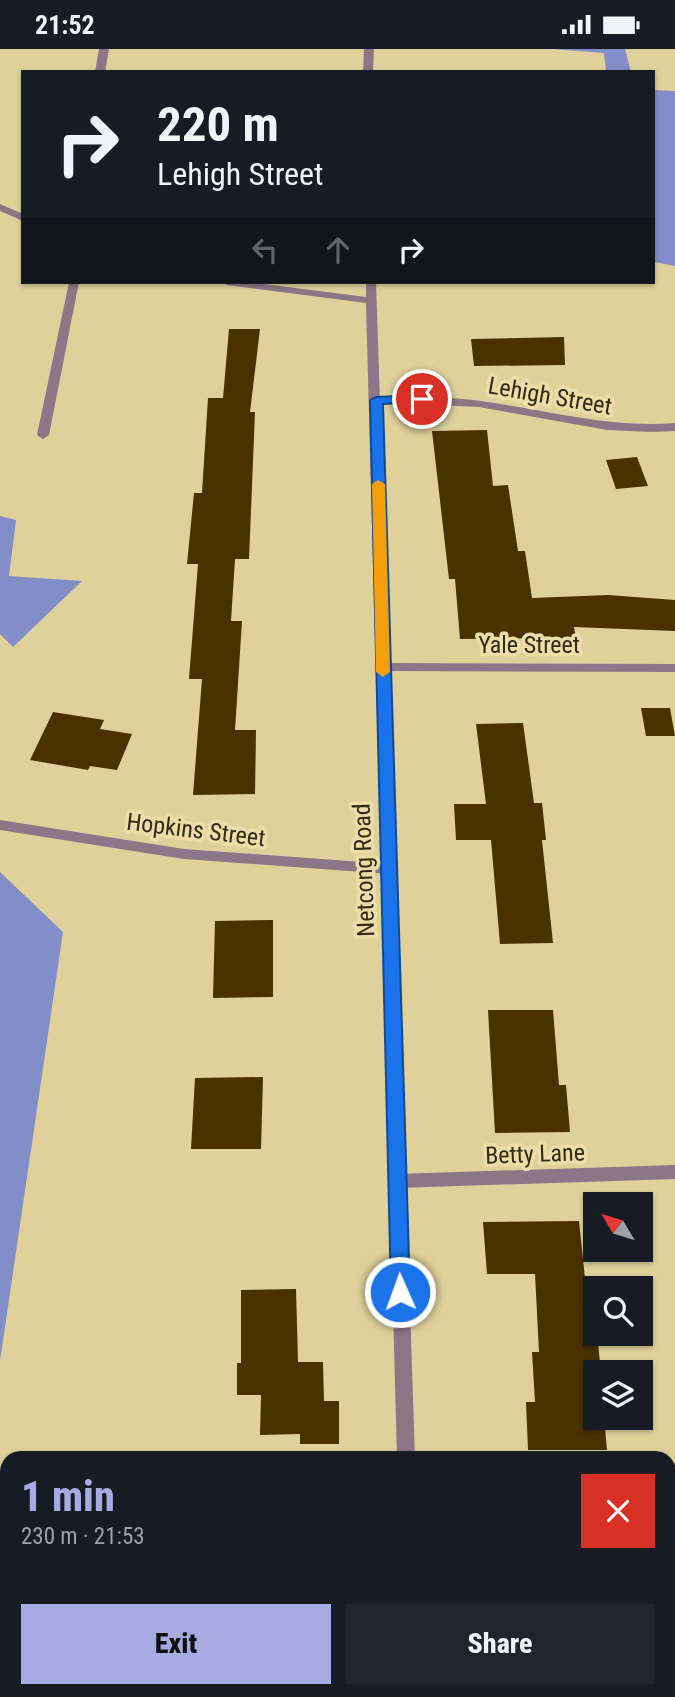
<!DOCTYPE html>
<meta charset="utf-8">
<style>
body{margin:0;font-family:"Roboto Condensed",sans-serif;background:#20242c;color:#f1f3f6;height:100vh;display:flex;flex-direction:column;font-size:26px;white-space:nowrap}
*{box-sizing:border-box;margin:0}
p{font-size:23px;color:#9ea1a6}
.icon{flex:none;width:38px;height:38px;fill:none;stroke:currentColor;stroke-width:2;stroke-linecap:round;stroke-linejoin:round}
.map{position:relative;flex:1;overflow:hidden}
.panel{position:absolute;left:0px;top:1402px;width:676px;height:247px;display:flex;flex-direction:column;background:#171b24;border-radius:21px 21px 0 0;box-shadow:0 2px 5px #0004}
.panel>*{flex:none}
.banner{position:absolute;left:21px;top:21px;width:634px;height:214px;border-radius:0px;box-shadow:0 2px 5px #0004;background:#171b24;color:#f1f3f6;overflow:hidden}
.needle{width:46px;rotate:308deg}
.controls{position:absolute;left:583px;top:1143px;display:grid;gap:14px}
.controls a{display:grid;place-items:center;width:70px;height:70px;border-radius:0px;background:#171b24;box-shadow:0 2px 5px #0004;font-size:35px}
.pin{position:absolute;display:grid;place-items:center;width:60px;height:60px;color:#fff;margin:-30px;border:4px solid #fff;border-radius:50%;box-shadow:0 2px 7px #0007}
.me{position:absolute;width:77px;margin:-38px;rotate:358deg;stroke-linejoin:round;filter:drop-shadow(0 0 5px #0008)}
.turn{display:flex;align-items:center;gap:24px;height:147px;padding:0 21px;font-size:32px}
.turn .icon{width:91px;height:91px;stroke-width:2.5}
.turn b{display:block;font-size:49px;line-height:60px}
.lanes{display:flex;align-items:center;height:66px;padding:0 21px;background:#0003;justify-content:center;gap:35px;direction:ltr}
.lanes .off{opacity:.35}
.round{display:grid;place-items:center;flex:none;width:74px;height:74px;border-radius:0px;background:#20242c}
.overview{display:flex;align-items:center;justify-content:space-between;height:119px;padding:0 21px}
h1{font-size:42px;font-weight:800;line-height:52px;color:#a6ace3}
.primary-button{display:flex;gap:14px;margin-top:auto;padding:14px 21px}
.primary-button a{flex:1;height:80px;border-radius:0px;background:#a6ace3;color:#111;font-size:28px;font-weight:800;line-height:80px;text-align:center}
.primary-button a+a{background:#20242c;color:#f1f3f6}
.status{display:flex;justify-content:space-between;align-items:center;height:49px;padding:0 35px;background:#171b24;direction:ltr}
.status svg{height:19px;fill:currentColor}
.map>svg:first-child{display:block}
</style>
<div class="status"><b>21:52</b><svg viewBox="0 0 49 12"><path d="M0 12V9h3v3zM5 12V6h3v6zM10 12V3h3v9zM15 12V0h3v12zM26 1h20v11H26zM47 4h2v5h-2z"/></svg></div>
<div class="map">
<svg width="675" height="1648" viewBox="0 0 675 1648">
<rect width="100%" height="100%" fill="#e0d19b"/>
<g fill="#828ec8">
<polygon points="552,0 625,0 631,23 606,23 604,4"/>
<polygon points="653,41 675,42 675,217 654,213 653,207"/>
<polygon points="0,467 16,471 9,527 82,532 13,598 0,585"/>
<polygon points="0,823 63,883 0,1312"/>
</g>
<g fill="#4b3000">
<polygon points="229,280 260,280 250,363 255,363 249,510 235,510 231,572 242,572 235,681 256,681 255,745 193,746 202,630 189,630 198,515 187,515 194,444 202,444 208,349 223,349"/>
<polygon points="564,288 565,316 474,317 471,290"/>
<polygon points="487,381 493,437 508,436 518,502 525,502 532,549 608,546 675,551 675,582 574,578 576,589 460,590 455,530 449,530 432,382"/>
<polygon points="637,408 648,437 616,440 606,411"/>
<polygon points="641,659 670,659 675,687 646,687"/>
<polygon points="53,663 104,671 100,680 132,685 117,721 90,717 88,721 30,711"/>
<polygon points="523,674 534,754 542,754 546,791 542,791 553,894 500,895 491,791 456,791 454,755 486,755 476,675"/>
<polygon points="273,871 273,948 213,949 215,872"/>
<polygon points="488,961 553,961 559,1036 566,1036 570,1083 495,1084"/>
<polygon points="263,1028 261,1100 191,1100 195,1029"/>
<polygon points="579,1172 590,1277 595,1277 597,1284 601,1323 595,1323 595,1368 604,1368 607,1401 528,1401 526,1353 535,1353 532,1303 539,1303 535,1225 487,1225 483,1173"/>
<polygon points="296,1240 298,1313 323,1313 324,1352 339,1352 339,1395 300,1395 300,1385 260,1386 261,1346 237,1346 237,1314 241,1314 241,1241"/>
</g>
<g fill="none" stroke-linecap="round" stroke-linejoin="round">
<g fill="#8e7689" fill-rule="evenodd">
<polygon points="99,0 109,0 105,23 95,23"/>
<polygon points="69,233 79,233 49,386 43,390 37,386"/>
<path d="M376 348C415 348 455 347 494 354 555 363 613 379 675 374V382L652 383 607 381 479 358 372 353V349Z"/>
<polygon points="383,614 675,615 675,623 383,622 377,618"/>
<polygon points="0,771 184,800 389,815 394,816 396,820 394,824 389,825 184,810 0,781"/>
<polygon points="675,1116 675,1130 397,1139 391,1137 389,1132 391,1127 397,1125"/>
</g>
<g fill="#8e7689" fill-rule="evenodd">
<polygon points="364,0 374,0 373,23 363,23"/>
<polygon points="0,155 23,165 23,172 0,162"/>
<polygon points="222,233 249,233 366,248 366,233 376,233 415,1409 397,1409 366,254 227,236"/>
<rect x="404" y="1642" width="18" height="6"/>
</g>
</g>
<polygon fill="#1a73e8" stroke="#114b97" stroke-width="2" points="422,346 428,350 426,353 383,355 410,1243 407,1249 400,1251 394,1249 391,1243 370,351 376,348"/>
<polygon fill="#f59e0b" points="378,431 385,435 390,623 383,628 376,623 372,435"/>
<g text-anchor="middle" stroke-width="7" stroke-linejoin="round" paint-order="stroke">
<g font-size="24" fill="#322c17" stroke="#eddea8">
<text transform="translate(550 347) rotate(10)" y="8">Lehigh Street</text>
<text x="529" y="604">Yale Street</text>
<text transform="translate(196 781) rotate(7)" y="8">Hopkins Street</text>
<text transform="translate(364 821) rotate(-92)" y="8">Netcong Road</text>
<text transform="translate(535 1105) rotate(-2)" y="8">Betty Lane</text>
</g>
</g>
</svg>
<div class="controls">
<a><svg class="needle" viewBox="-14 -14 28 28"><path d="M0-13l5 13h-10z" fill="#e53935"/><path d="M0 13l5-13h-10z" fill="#9ea1a6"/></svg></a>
<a><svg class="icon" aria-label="search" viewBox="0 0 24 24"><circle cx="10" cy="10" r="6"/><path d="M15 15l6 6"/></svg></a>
<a><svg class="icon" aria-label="layers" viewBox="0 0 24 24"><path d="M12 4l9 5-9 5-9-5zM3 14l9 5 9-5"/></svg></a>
</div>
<div class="pin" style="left:422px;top:350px;background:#d93025"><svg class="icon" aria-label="arrive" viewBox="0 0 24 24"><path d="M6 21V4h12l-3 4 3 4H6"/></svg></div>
<svg class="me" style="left:400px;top:1243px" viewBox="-20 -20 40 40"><circle r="17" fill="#1a73e8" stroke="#fff" stroke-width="3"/><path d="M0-11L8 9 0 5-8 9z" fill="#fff"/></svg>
<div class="banner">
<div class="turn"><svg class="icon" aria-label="right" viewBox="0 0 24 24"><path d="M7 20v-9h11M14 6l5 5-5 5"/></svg><div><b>220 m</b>Lehigh Street</div></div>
<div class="lanes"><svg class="icon off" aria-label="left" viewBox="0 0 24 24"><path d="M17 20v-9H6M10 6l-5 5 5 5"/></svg><svg class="icon off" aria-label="ahead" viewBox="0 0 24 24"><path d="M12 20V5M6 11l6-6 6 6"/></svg><svg class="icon" aria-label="right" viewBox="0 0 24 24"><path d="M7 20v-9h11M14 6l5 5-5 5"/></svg></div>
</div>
<section class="panel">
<div class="overview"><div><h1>1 min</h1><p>230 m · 21:53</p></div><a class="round" style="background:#d93025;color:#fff"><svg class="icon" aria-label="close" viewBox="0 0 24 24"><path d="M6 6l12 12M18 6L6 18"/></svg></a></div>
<div class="primary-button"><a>Exit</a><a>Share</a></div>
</section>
</div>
